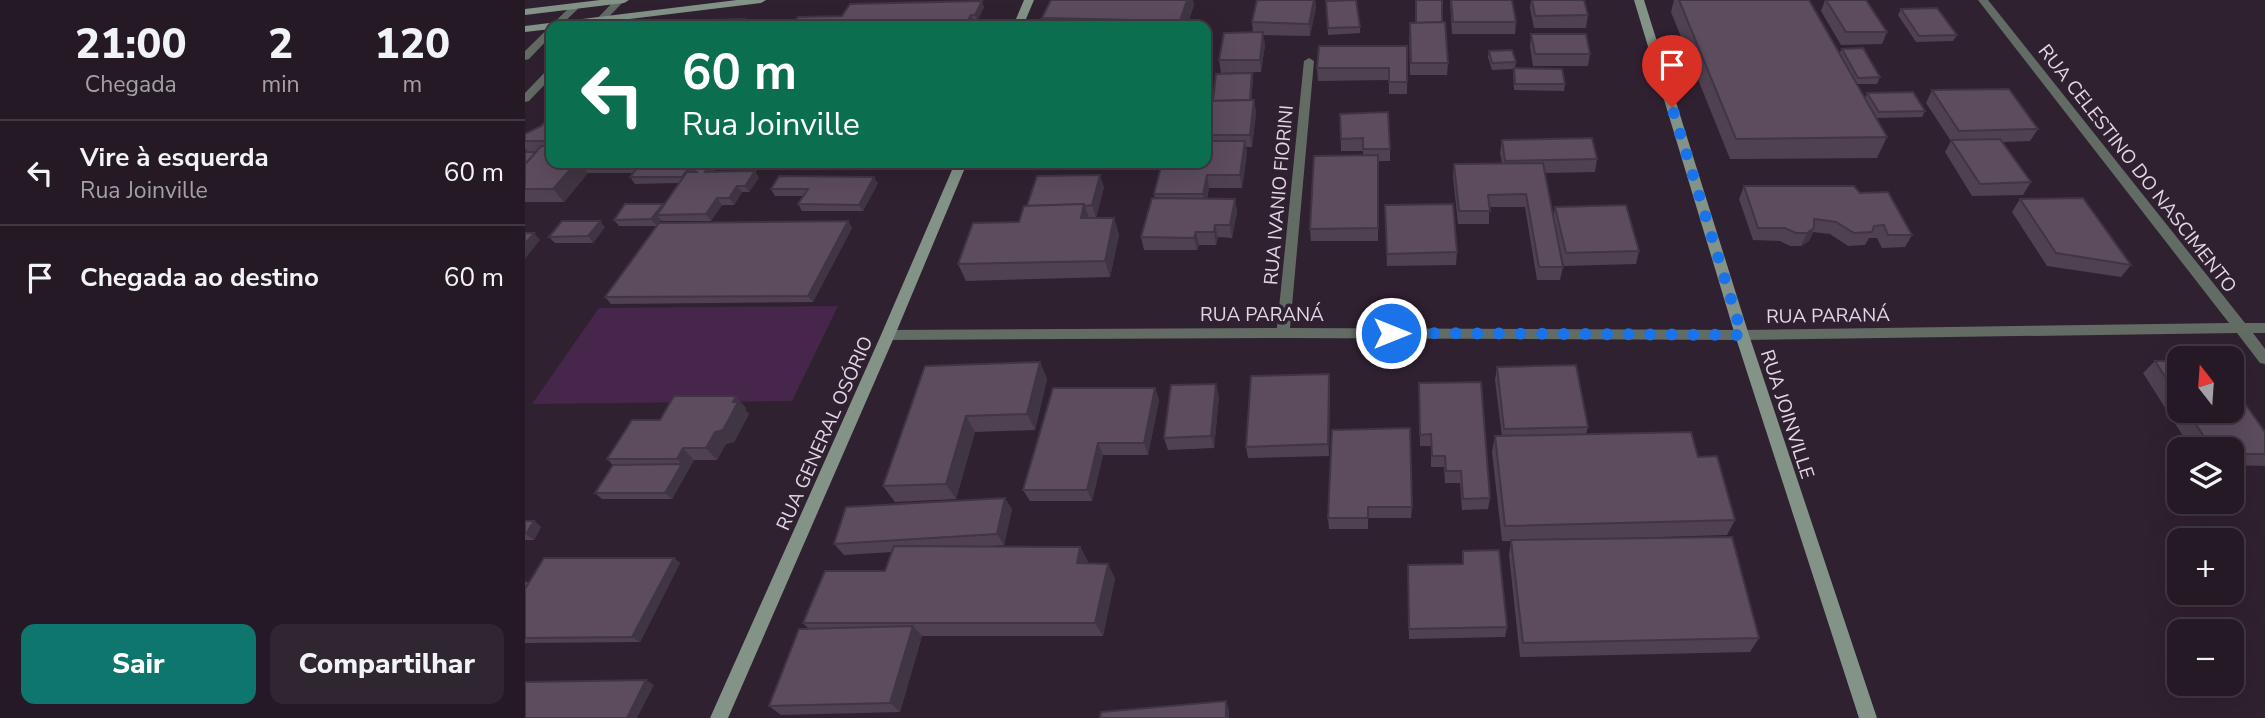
<!DOCTYPE html>
<html lang="pt">
<meta charset="utf-8">
<style>
body{margin:0;font-family:"Nunito Sans",sans-serif;background:#302632;color:#f1f3f6;height:100vh;display:flex;flex-direction:column;font-size:26px;white-space:nowrap}
*{box-sizing:border-box;margin:0}
p{font-size:23px;color:#a3a0a7}
.icon{flex:none;width:38px;height:38px;fill:none;stroke:currentColor;stroke-width:2;stroke-linecap:round;stroke-linejoin:round}
.map{position:relative;flex:1;overflow:hidden}
.side{display:flex;flex-direction:column;background:#241925;width:525px}
.side>*{flex:none}
.banner{position:absolute;left:21px;top:21px;width:665px;height:147px;border-radius:14px;box-shadow:0 7px 28px #0002,0 0 0 2px #413842;background:#0b6e4f;color:#fff;overflow:hidden}
.needle{width:46px;rotate:343deg}
.fabs{position:absolute;left:1642px;top:346px;display:grid;gap:14px}
.fabs a{display:grid;place-items:center;width:77px;height:77px;border-radius:14px;background:#241925;box-shadow:0 7px 28px #0002,0 0 0 2px #413842;font-size:35px}
.pin{position:absolute;display:grid;place-items:center;width:60px;height:60px;color:#fff;margin:-72px -30px;border-radius:50% 50% 50% 0;rotate:-45deg;box-shadow:0 0 7px #0007}
.pin .icon{rotate:45deg}
.me{position:absolute;width:77px;margin:-38px;rotate:90deg;stroke-linejoin:round;filter:drop-shadow(0 0 5px #0008)}
.turn{display:flex;align-items:center;gap:24px;height:147px;padding:0 21px;font-size:32px}
.turn .icon{width:91px;height:91px;stroke-width:2.5}
.turn b{display:block;font-size:49px;line-height:60px}
.eta{display:flex;justify-content:space-evenly;align-items:center;height:119px;text-align:center}
.eta b{font-size:42px;font-weight:800;line-height:49px}
.cta{display:flex;gap:14px;margin-top:auto;padding:14px 21px}
.cta a{flex:1;height:80px;border-radius:14px;background:#0f766e;color:#fff;font-size:28px;font-weight:800;line-height:80px;text-align:center}
.cta a+a{background:#302632;color:#f1f3f6}
ul{padding:0;list-style:none}
li{display:flex;align-items:center;gap:21px;height:105px;padding:0 21px;border-top:2px solid #413842}
li div{flex:1}
li b{display:block;font-size:26px}
li em{font-style:normal}
main{display:flex;flex:1;min-height:0}
.map>svg:first-child{display:block}
</style>
<main>
<section class="side">
<div class="eta">
<div><b>21:00</b><p>Chegada</p></div>
<div><b>2</b><p>min</p></div>
<div><b>120</b><p>m</p></div>
</div>
<ul>
<li><svg class="icon" aria-label="left" viewBox="0 0 24 24"><path d="M17 20v-9H6M10 6l-5 5 5 5"/></svg><div><b>Vire à esquerda</b><p>Rua Joinville</p></div><em>60 m</em></li>
<li><svg class="icon" aria-label="arrive" viewBox="0 0 24 24"><path d="M6 21V4h12l-3 4 3 4H6"/></svg><div><b>Chegada ao destino</b></div><em>60 m</em></li>
</ul>
<div class="cta"><a>Sair</a><a>Compartilhar</a></div>
</section>
<div class="map">
<svg width="1740" height="718" viewBox="0 0 1740 718">
<rect width="100%" height="100%" fill="#302131"/>
<polygon fill="#47264b" points="313,306 267,401 7,404 74,308"/>
<g fill="none" stroke-linecap="round" stroke-linejoin="round">
<g fill="#626c65" fill-rule="evenodd">
<polygon points="90,0 100,0 75,26 65,26"/>
<polygon points="1453,0 1463,0 1720,323 1740,323 1740,333 1728,333 1740,349 1740,364 1735,363 1712,333 1217,340 758,338 363,340 356,335 363,330 752,328 779,61 784,58 789,61 765,328 1217,330 1704,323"/>
<polygon points="48,4 56,6 35,26 26,26 26,36 4,59 0,60 0,51"/>
<polygon points="26,69 26,78 4,101 0,102 0,93 22,70"/>
</g>
<g fill="#839388" fill-rule="evenodd">
<polygon points="75,0 104,0 99,3 0,15 0,9"/>
<polygon points="212,0 241,0 236,3 47,26 26,26 26,29 0,32 0,26"/>
<polygon points="499,0 509,0 498,26 488,26"/>
<polygon points="1109,0 1119,0 1224,335 1352,718 1334,718 1210,335"/>
<polygon points="430,163 442,163 370,335 203,718 185,718 356,335"/>
</g>
</g>
<g fill="#4f4151">
<polygon points="732,0 790,0 791,7 785,36 738,35 740,45 736,72 696,73 694,60 728,32 727,22"/>
<polygon points="925,0 987,0 991,22 990,34 927,34"/>
<polygon points="1006,0 1059,0 1063,15 1061,28 1009,28 1005,8"/>
<polygon points="1149,0 1284,0 1314,54 1317,49 1355,77 1352,84 1332,84 1340,99 1342,93 1400,111 1397,117 1351,118 1362,137 1352,158 1205,159 1146,12"/>
<polygon points="1300,0 1341,0 1362,32 1357,44 1316,45 1296,11"/>
<polygon points="801,1 835,27 835,33 803,35"/>
<polygon points="669,5 662,26 520,26 517,18"/>
<polygon points="459,7 452,21 449,21 446,26 264,26 267,22 268,24 317,16"/>
<polygon points="1376,9 1432,35 1428,41 1391,42 1373,15"/>
<polygon points="917,22 923,63 922,75 885,75 884,35"/>
<polygon points="1006,34 1065,54 1063,66 1008,66 1005,46"/>
<polygon points="882,46 882,94 864,94 864,80 793,81 792,68"/>
<polygon points="964,51 991,62 990,68 1040,84 1039,91 989,90 988,69 967,70 963,57"/>
<polygon points="728,79 726,100 729,100 731,113 727,147 721,147 722,153 717,188 684,188 682,199 710,199 712,212 707,238 693,237 691,245 674,245 672,250 619,250 616,237 630,198 629,194 681,163 681,101 688,101"/>
<polygon points="1407,90 1513,129 1505,141 1478,142 1506,182 1498,195 1447,196 1420,152 1426,141 1401,103"/>
<polygon points="815,114 865,149 865,161 853,161 853,241 786,241 785,229 838,155 838,151 816,151"/>
<polygon points="26,116 26,163 195,163 189,171 230,171 234,178 224,192 217,192 209,205 197,205 186,221 137,221 136,220 134,223 323,221 327,228 288,302 86,304 80,297 131,226 94,226 89,220 138,204 139,205 154,183 110,184 105,177 109,173 63,173 39,202 0,202 0,152 3,152 0,149 0,134 16,126"/>
<polygon points="977,140 1072,159 1070,172 1020,173 1028,219 1030,207 1114,251 1111,264 1039,266 1031,231 1038,267 1035,280 1012,280 1000,207 964,207 964,224 933,224 928,177 929,164 977,163 975,153"/>
<polygon points="214,163 304,163 302,166 216,167"/>
<polygon points="496,163 571,163 569,168 497,165"/>
<polygon points="353,183 338,211 277,211 273,204 278,196 250,196 246,189"/>
<polygon points="1219,186 1335,193 1387,235 1380,247 1357,248 1352,238 1344,238 1340,245 1323,246 1305,234 1288,232 1284,241 1276,246 1265,246 1255,241 1228,240 1214,199"/>
<polygon points="579,187 571,218 589,218 594,235 585,277 441,281 433,264 494,222 502,206"/>
<polygon points="1495,199 1606,265 1596,277 1522,266 1487,212"/>
<polygon points="860,205 932,252 931,265 862,266"/>
<polygon points="80,227 68,243 30,243 24,237"/>
<polygon points="1630,361 1654,361 1654,411 1706,411 1740,432 1740,466 1706,465 1706,450 1667,450 1618,373"/>
<polygon points="515,362 522,379 510,430 450,432 431,499 370,502 358,486 400,366"/>
<polygon points="972,367 1063,427 1061,434 1173,457 1210,520 1202,535 1069,539 1234,638 1225,652 995,657 984,555 986,541 977,541 967,452 970,436 977,436 970,380"/>
<polygon points="804,374 805,386 804,456 723,458 721,447"/>
<polygon points="894,383 965,498 963,509 937,510 935,483 920,483 919,467 906,467 906,446 895,446"/>
<polygon points="630,388 634,400 623,455 578,455 567,501 505,501 498,490"/>
<polygon points="694,396 689,448 643,450 639,438"/>
<polygon points="221,408 220,410 224,414 209,442 201,444 192,460 169,460 147,499 77,499 70,493 88,465 82,459 135,420"/>
<polygon points="807,430 887,507 886,518 843,518 843,529 804,529 803,518"/>
<polygon points="487,509 479,545 450,547 555,547 563,562 562,563 590,578 578,636 397,636 375,712 256,715 244,706 284,629 278,623 360,571 367,552 319,555 309,544"/>
<polygon points="0,521 9,521 16,527 9,540 0,540"/>
<polygon points="938,551 982,627 980,637 884,639 883,576 937,564"/>
<polygon points="149,558 155,563 115,642 0,643 0,581 4,583"/>
</g>
<g fill="#403542">
<polygon points="662,0 668,0 669,5 662,26 656,26 655,21"/>
<polygon points="789,0 790,0 791,7 785,36 784,24"/>
<polygon points="457,1 459,7 452,21 450,15"/>
<polygon points="446,15 449,21 446,26 440,26"/>
<polygon points="738,32 740,45 736,72 735,60"/>
<polygon points="727,73 728,79 726,106 725,100"/>
<polygon points="729,100 731,113 727,147 725,135"/>
<polygon points="720,141 722,153 717,188 715,175"/>
<polygon points="51,163 71,163 57,166 63,173 39,202 28,189"/>
<polygon points="186,163 195,163 184,178 180,172"/>
<polygon points="230,171 234,178 224,192 220,186"/>
<polygon points="575,175 579,187 571,218 567,205"/>
<polygon points="682,175 684,188 680,207 678,194"/>
<polygon points="349,177 353,183 338,211 334,205"/>
<polygon points="212,186 217,192 209,205 204,198"/>
<polygon points="192,198 197,205 186,221 181,214"/>
<polygon points="710,199 712,212 707,238 705,225"/>
<polygon points="138,204 143,211 132,215 136,220 132,226 126,219"/>
<polygon points="559,204 565,221 556,218"/>
<polygon points="589,218 594,235 585,277 580,261"/>
<polygon points="75,221 80,227 68,243 63,236"/>
<polygon points="323,221 327,228 288,302 283,296"/>
<polygon points="690,225 693,237 691,245 689,232"/>
<polygon points="1289,228 1284,241 1276,246 1282,233"/>
<polygon points="671,232 674,245 672,250 669,238"/>
<polygon points="9,233 15,240 0,259 0,244"/>
<polygon points="515,362 522,379 510,430 502,414"/>
<polygon points="804,374 805,386 804,456 803,444"/>
<polygon points="691,384 694,396 689,448 686,436"/>
<polygon points="630,388 634,400 623,455 619,443"/>
<polygon points="211,396 221,408 220,410 224,414 209,442 201,444 192,460 181,448"/>
<polygon points="441,416 450,432 431,499 421,484"/>
<polygon points="573,443 578,455 567,501 562,490"/>
<polygon points="158,448 169,460 147,499 140,493 157,464 152,459"/>
<polygon points="480,498 487,509 479,545 472,534"/>
<polygon points="9,521 16,527 9,540 1,534"/>
<polygon points="555,547 563,562 559,578 552,563"/>
<polygon points="149,558 155,563 115,642 107,637"/>
<polygon points="583,564 590,578 578,636 570,623"/>
<polygon points="388,626 397,636 375,712 365,703"/>
<polygon points="121,680 129,685 112,718 102,718"/>
<polygon points="701,701 704,710 704,718 701,718"/>
</g>
<g fill="#5c4c5e" stroke="#403542" stroke-width="2">
<polygon points="526,0 662,0 655,21 517,18"/>
<polygon points="732,0 789,0 784,24 727,22"/>
<polygon points="831,0 835,27 803,28 801,1"/>
<polygon points="891,0 917,0 917,22 891,23"/>
<polygon points="926,0 987,0 991,22 928,22"/>
<polygon points="1007,0 1059,0 1063,15 1010,16"/>
<polygon points="1154,0 1284,0 1362,137 1211,139"/>
<polygon points="1301,0 1341,0 1362,32 1321,32"/>
<polygon points="457,1 450,15 446,15 440,26 267,26 273,17 317,16 325,4"/>
<polygon points="1412,8 1432,35 1394,36 1376,9"/>
<polygon points="219,19 217,22 267,22 264,26 180,26 185,20"/>
<polygon points="920,22 923,63 886,63 885,23"/>
<polygon points="738,32 735,60 694,60 699,33"/>
<polygon points="1006,34 1061,34 1065,54 1010,54"/>
<polygon points="794,46 882,46 882,82 864,82 864,68 792,68"/>
<polygon points="1338,48 1355,77 1333,78 1317,49"/>
<polygon points="987,50 991,62 967,63 964,51"/>
<polygon points="989,68 1037,69 1040,84 990,84"/>
<polygon points="727,73 725,100 688,101 691,74"/>
<polygon points="1484,89 1513,129 1434,131 1407,90"/>
<polygon points="1388,92 1400,111 1354,112 1342,93"/>
<polygon points="729,100 725,135 681,135 681,101"/>
<polygon points="863,112 865,149 838,149 838,138 816,139 815,114"/>
<polygon points="26,116 26,141 0,141 0,134 16,126"/>
<polygon points="1067,138 1072,159 980,161 977,140"/>
<polygon points="1475,139 1506,182 1455,184 1426,140"/>
<polygon points="681,141 720,141 715,175 682,175 678,194 629,194 637,163 681,163"/>
<polygon points="16,146 26,146 26,163 51,163 28,189 0,189 0,164"/>
<polygon points="0,152 11,152 0,164"/>
<polygon points="853,155 853,228 785,229 789,156"/>
<polygon points="60,163 167,163 157,177 105,177 114,166 57,166"/>
<polygon points="168,163 186,163 180,172 230,171 220,186 212,186 204,198 192,198 181,214 132,215 162,172 173,172 163,170"/>
<polygon points="1018,163 1038,267 1014,267 1001,194 963,195 965,211 934,211 929,164"/>
<polygon points="575,175 567,205 559,206 559,204 502,206 512,176"/>
<polygon points="254,176 349,177 334,205 273,204 283,189 246,189"/>
<polygon points="1219,186 1329,186 1335,193 1363,192 1387,235 1363,235 1359,225 1349,226 1347,232 1329,233 1311,222 1289,219 1289,228 1282,233 1271,233 1260,228 1233,228"/>
<polygon points="627,198 710,199 705,225 690,225 689,232 671,232 669,238 616,237"/>
<polygon points="1558,198 1606,265 1531,253 1495,199"/>
<polygon points="100,204 138,204 126,219 89,220"/>
<polygon points="559,204 556,218 589,218 580,261 433,264 448,223 494,222 499,206"/>
<polygon points="928,204 932,252 862,254 860,205"/>
<polygon points="1101,205 1114,251 1041,253 1030,207"/>
<polygon points="37,221 75,221 63,236 24,237"/>
<polygon points="323,221 283,296 80,297 134,223"/>
<polygon points="0,233 9,233 0,244"/>
<polygon points="1630,361 1654,361 1654,398"/>
<polygon points="515,362 502,414 441,416 421,484 358,486 400,366"/>
<polygon points="1051,365 1063,427 979,429 972,367"/>
<polygon points="804,374 803,444 721,447 726,376"/>
<polygon points="956,382 965,498 938,499 936,471 921,471 920,456 907,456 906,434 895,435 894,383"/>
<polygon points="691,384 686,436 639,438 646,385"/>
<polygon points="1706,384 1740,432 1740,454 1706,454 1706,450 1688,450 1662,411 1706,411"/>
<polygon points="528,388 630,388 619,443 573,443 562,490 498,490"/>
<polygon points="149,396 211,396 208,402 213,402 198,430 190,432 181,448 158,448 152,459 82,459 107,420 135,420"/>
<polygon points="885,428 887,507 843,507 843,518 803,518 807,430"/>
<polygon points="1166,432 1173,457 1192,456 1210,520 980,526 970,436"/>
<polygon points="157,464 140,493 70,493 88,465"/>
<polygon points="480,498 472,534 309,544 321,507"/>
<polygon points="0,521 9,521 1,534 0,534"/>
<polygon points="1207,537 1234,638 998,643 986,540"/>
<polygon points="369,546 555,547 552,563 583,564 570,623 278,623 300,571 360,571"/>
<polygon points="974,550 982,627 884,629 883,565 938,564 938,551"/>
<polygon points="19,558 149,558 107,637 0,638 0,589"/>
<polygon points="388,626 365,703 244,706 274,629"/>
<polygon points="121,680 102,718 0,718 0,682"/>
<polygon points="701,701 701,718 575,718 576,712"/>
</g>
<g fill="none" stroke-linecap="round" stroke-linejoin="round">
<polyline stroke="#1a73e8" stroke-width="12" stroke-dasharray="0 21.6" points="866,333 1217,335 1147,107"/>
</g>
<g text-anchor="middle" stroke-width="7" stroke-linejoin="round" paint-order="stroke">
<g font-size="19" fill="#e2d8e3" stroke="#302131">
<text transform="translate(1613 168) rotate(52)" y="7">RUA CELESTINO DO NASCIMENTO</text>
<text transform="translate(753 195) rotate(-85)" y="7">RUA IVANIO FIORINI</text>
<text x="737" y="321">RUA PARANÁ</text>
<text transform="translate(1303 315) rotate(-1)" y="7">RUA PARANÁ</text>
<text transform="translate(1263 414) rotate(72)" y="7">RUA JOINVILLE</text>
<text transform="translate(299 433) rotate(-66)" y="7">RUA GENERAL OSÓRIO</text>
</g>
</g>
</svg>
<div class="fabs">
<a><svg class="needle" viewBox="-14 -14 28 28"><path d="M0-13l5 13h-10z" fill="#e53935"/><path d="M0 13l5-13h-10z" fill="#a3a0a7"/></svg></a>
<a><svg class="icon" aria-label="layers" viewBox="0 0 24 24"><path d="M12 4l9 5-9 5-9-5zM3 14l9 5 9-5"/></svg></a>
<a>+</a>
<a>−</a>
</div>
<div class="pin" style="left:1147px;top:107px;background:#d93025"><svg class="icon" aria-label="arrive" viewBox="0 0 24 24"><path d="M6 21V4h12l-3 4 3 4H6"/></svg></div>
<svg class="me" style="left:866px;top:333px" viewBox="-20 -20 40 40"><circle r="17" fill="#1a73e8" stroke="#fff" stroke-width="3"/><path d="M0-11L8 9 0 5-8 9z" fill="#fff"/></svg>
<div class="banner">
<div class="turn"><svg class="icon" aria-label="left" viewBox="0 0 24 24"><path d="M17 20v-9H6M10 6l-5 5 5 5"/></svg><div><b>60 m</b>Rua Joinville</div></div>
</div>
</div>
</main>
